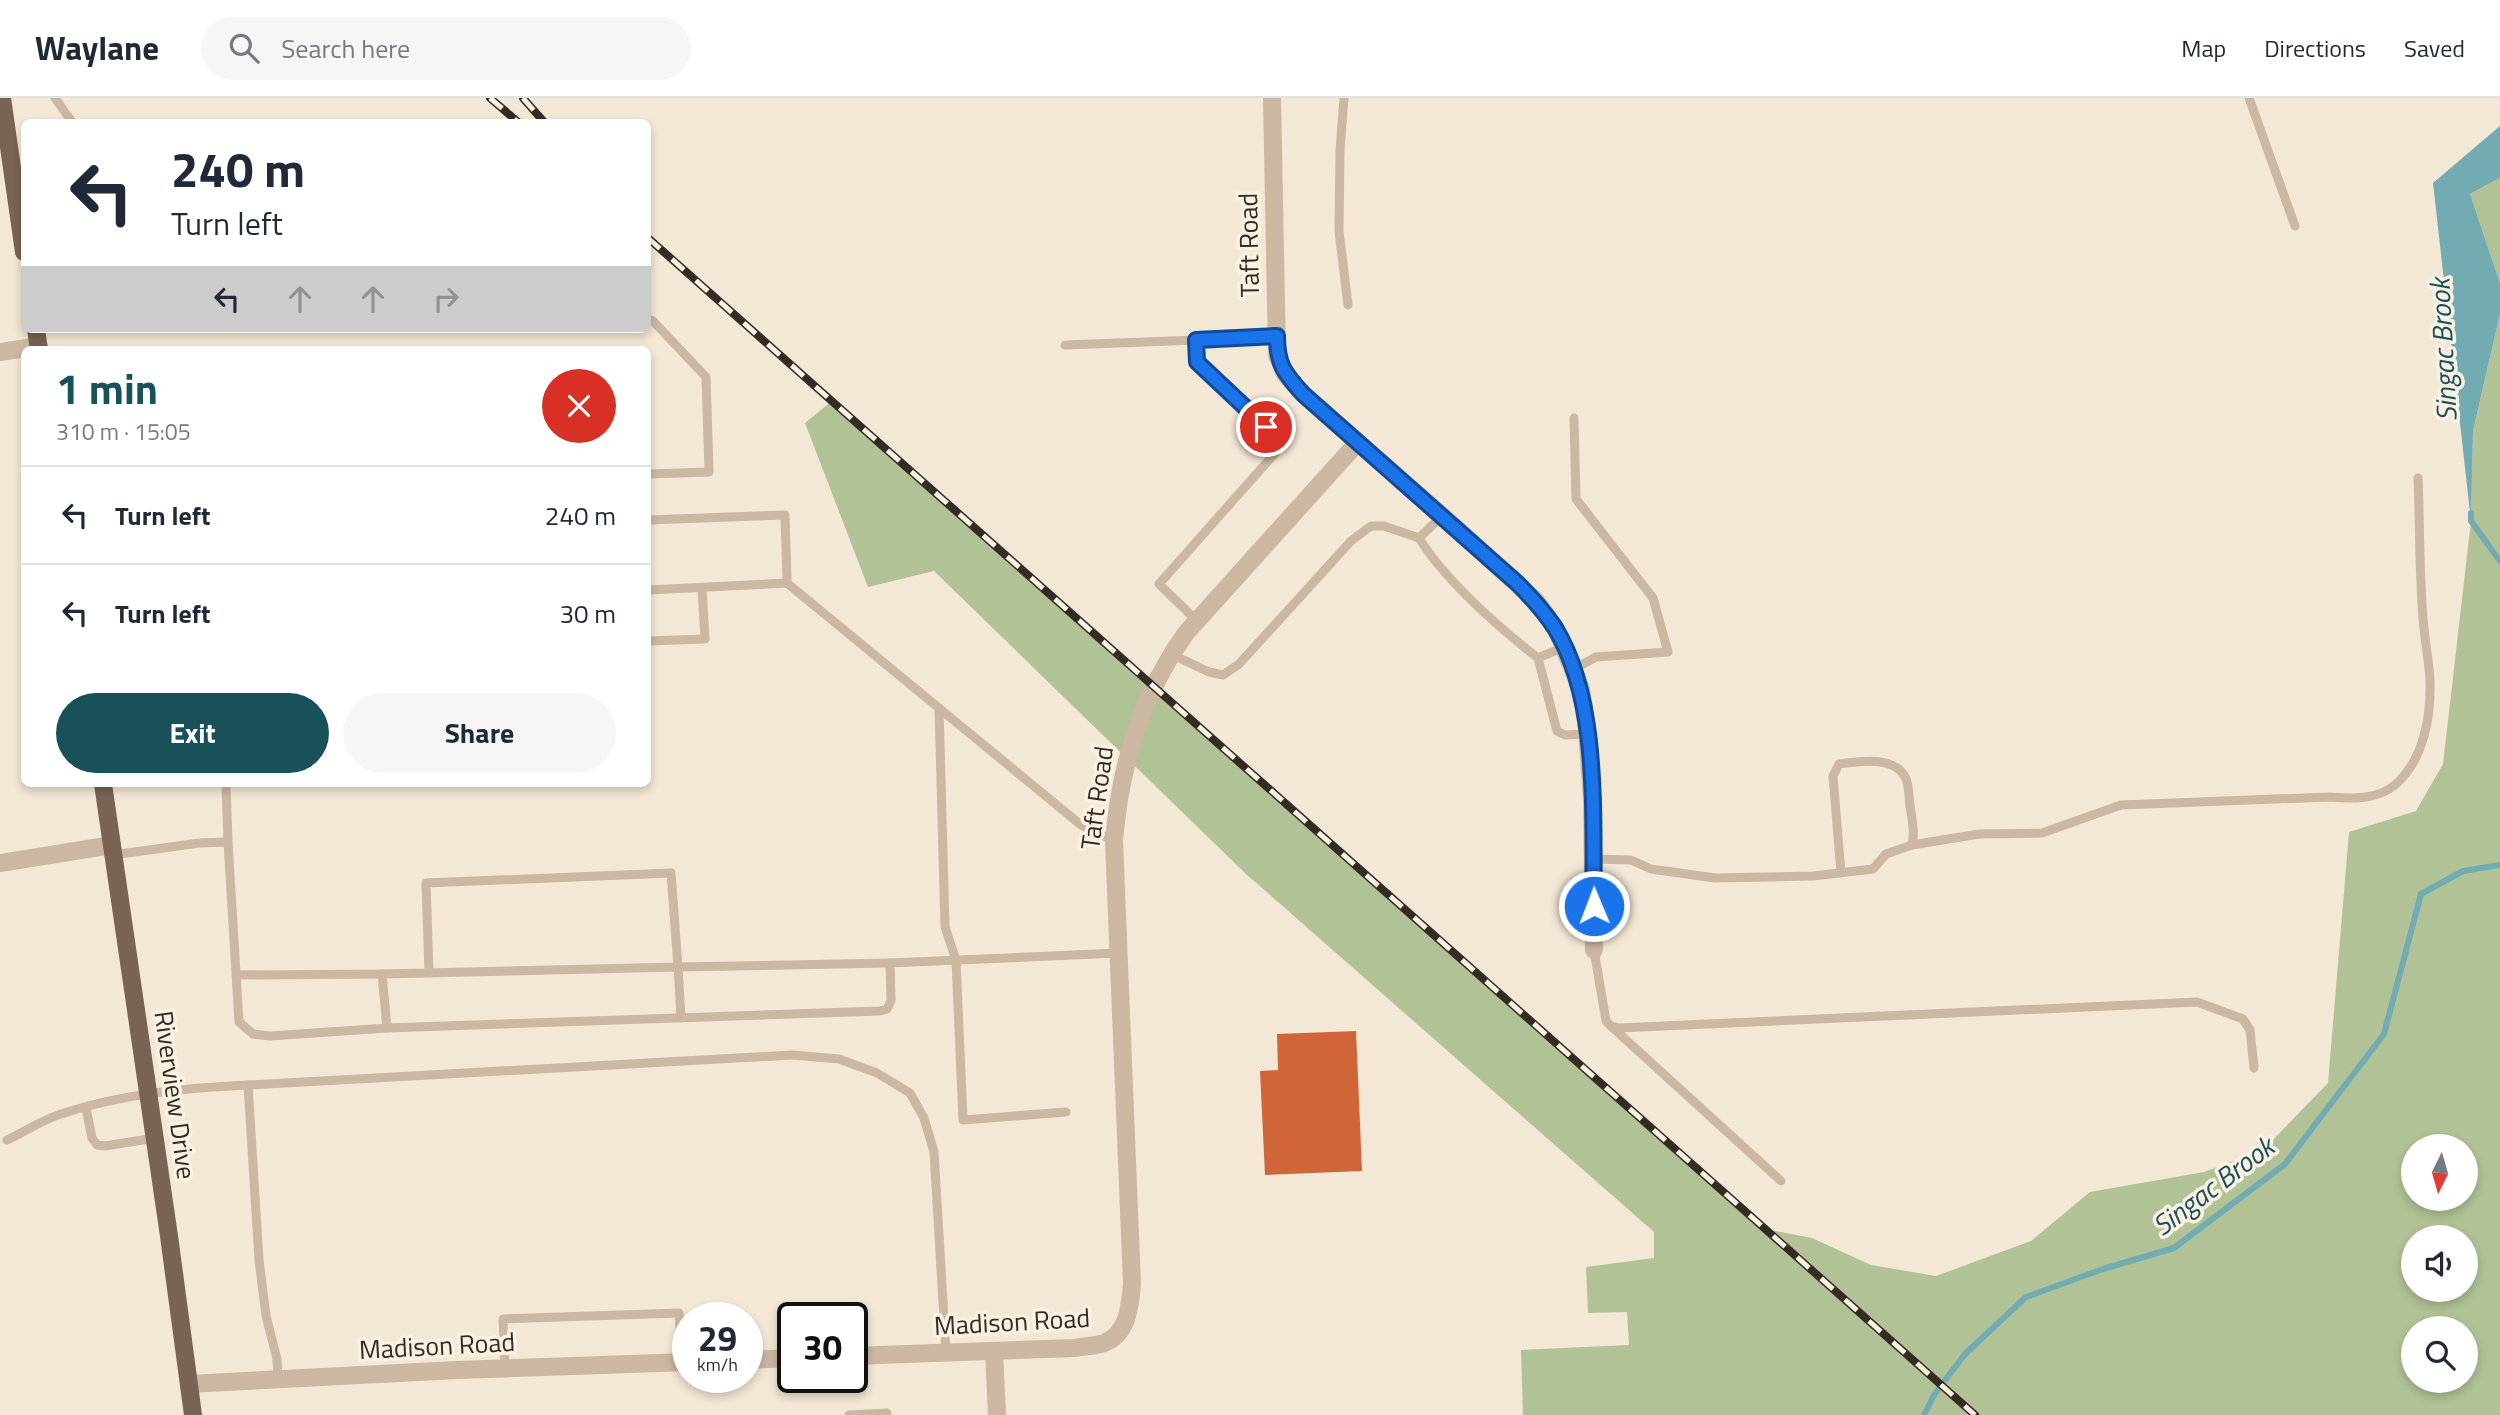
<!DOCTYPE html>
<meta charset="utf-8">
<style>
body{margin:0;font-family:"Titillium Web",sans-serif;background:#f6f6f7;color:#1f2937;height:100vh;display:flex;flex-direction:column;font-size:26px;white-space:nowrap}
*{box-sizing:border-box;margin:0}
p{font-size:23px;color:#747a83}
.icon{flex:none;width:38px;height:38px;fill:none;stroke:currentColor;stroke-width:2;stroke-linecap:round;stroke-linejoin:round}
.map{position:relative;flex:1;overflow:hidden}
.sheet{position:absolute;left:21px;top:248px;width:630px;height:441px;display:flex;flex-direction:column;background:#fff;border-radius:10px;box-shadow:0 4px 10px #0003}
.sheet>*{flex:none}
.banner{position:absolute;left:21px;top:21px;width:630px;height:214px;border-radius:10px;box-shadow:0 4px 10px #0003;background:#fff;color:#1f2937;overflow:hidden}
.needle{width:46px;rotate:185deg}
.fabs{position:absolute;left:2401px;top:1036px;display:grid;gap:14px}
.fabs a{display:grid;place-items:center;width:77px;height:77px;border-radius:50%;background:#fff;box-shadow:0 4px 10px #0003;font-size:35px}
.speed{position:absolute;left:672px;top:1204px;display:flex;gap:14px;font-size:35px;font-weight:700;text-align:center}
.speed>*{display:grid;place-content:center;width:91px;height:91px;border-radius:50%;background:#fff;box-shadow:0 4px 10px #0003;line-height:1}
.speed small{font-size:18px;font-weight:400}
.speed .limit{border:4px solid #111;border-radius:10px;background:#fff;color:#111}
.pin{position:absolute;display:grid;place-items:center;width:60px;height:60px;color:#fff;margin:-30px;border:4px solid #fff;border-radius:50%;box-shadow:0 2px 7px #0007}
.me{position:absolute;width:77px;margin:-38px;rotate:359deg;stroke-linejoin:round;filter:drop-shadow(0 0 5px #0008)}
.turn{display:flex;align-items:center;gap:24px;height:147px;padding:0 35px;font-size:32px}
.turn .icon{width:91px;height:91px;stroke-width:2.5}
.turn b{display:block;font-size:49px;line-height:60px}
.lanes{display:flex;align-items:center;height:66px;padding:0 35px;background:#0003;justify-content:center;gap:35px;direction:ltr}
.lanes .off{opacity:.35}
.round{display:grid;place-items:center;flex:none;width:74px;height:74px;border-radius:37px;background:#f6f6f7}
.head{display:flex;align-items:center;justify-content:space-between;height:119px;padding:0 35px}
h1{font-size:42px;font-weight:700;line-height:52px;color:#185159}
.action{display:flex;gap:14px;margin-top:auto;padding:14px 35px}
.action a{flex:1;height:80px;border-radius:42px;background:#185159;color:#fff;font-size:28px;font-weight:700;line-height:80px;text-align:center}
.action a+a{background:#f6f6f7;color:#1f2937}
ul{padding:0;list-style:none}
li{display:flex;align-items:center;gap:21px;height:98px;padding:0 35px;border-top:2px solid #e0e1e3}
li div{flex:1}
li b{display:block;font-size:26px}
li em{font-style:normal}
header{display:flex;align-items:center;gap:42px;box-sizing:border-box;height:98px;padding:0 35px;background:#fff;border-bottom:2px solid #e0e1e3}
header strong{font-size:33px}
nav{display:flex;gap:38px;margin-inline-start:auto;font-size:24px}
.search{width:490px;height:63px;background:#f6f6f7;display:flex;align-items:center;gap:18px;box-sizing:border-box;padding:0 24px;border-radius:38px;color:#747a83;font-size:26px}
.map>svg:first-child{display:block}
</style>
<header>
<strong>Waylane</strong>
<div class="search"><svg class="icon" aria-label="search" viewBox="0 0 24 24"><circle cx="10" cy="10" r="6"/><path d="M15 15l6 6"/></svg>Search here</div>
<nav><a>Map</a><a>Directions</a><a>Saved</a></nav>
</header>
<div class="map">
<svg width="2500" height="1317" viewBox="0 0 2500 1317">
<rect width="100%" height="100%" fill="#f3e7d6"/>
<g fill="#b1c296" fill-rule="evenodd">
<polygon points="2500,80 2500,185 2470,96"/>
<path d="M2500 216V1317H1523L1521 1252 1629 1247 1627 1214 1588 1215 1586 1169 1654 1160V1134L1246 776 934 473 868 489 805 325 833 302 1770 1132 1812 1140 1871 1167 1936 1178 2031 1143 2090 1094 2204 1074 2263 1052 2328 985 2349 734 2416 713 2443 666 2471 423 2473 333ZM2413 1048H2466V1101H2413ZM2413 1139H2466V1192H2413ZM2413 1230H2466V1283H2413Z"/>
</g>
<polygon fill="#73abb2" points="2500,28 2500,80 2470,96 2500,185 2500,216 2473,333 2471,423 2433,85"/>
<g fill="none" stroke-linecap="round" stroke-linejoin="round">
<g stroke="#73abb2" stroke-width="6">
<polyline points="2471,415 2471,423 2500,463"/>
<polyline points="1924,1317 1934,1297 1965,1256 2026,1199 2103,1171 2174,1150 2285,1066 2384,936 2421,796 2463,773 2500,767"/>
</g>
</g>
<polygon fill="#cf6538" points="1356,933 1362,1073 1265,1077 1260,973 1278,972 1277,936"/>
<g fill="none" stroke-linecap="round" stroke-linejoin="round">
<g stroke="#cbb7a2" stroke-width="9">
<polyline points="55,0 72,24"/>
<polyline points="1344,0 1340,52 1339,133 1348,207"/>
<polyline points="2249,0 2295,128"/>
<polyline points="648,221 653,223 706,279 709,374 648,376"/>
<polyline points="1065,247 1197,242"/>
<polyline points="648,422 785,417 787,485 1081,727 1114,743"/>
<path d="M1419 440C1445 482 1498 529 1538 560L1564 549"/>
<polyline points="648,492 787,485"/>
<polyline points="1197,523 1159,486 1283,346 1197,264 1197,242 1277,238"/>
<polyline points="648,543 705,541 702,490"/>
<polyline points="1171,556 1209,574 1223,577 1239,566 1351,443 1371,428 1384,428 1419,440 1442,418"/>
<polyline points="1538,560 1557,633 1565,637 1587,636"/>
<polyline points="1574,571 1596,559 1668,554 1653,500 1576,401 1574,320"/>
<polyline points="939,610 945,829 956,862 963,1022 1066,1014"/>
<polyline points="226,686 228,744"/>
<polyline points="113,757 199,745 228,744 239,924 253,936 270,938 387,930 880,913 887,911 891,903 890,865 1119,855"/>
<path d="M1593 761 1631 762 1651 771 1715 780 1813 778 1873 771 1886 756 1912 747 1979 736 2042 735 2121 707 2330 699C2351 701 2378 702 2396 686 2424 661 2431 618 2430 583 2429 561 2424 540 2423 519 2419 473 2420 426 2418 380"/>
<path d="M1841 775 1833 678 1839 666C1859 663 1896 657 1906 681 1909 689 1909 699 1910 708 1912 721 1915 734 1912 747"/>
<polyline points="1594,852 1606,923 1611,928 1619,930 2197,904 2243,921 2250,932 2254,970"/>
<polyline points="236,877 382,876"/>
<polyline points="681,920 678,869 890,865"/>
<polyline points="387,930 382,876 678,869 671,775 426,785 429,874"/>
<polyline points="1613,930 1781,1083"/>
<polyline points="248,987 793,957 839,961 877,975 910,995 924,1020 934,1054 946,1254"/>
<polyline points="86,1010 92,1040 97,1047 105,1048 155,1040"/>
<path d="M7 1042C24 1034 42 1022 61 1016 121 996 185 990 248 987L259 1162 266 1218 277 1261 278 1281"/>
<polyline points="505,1270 503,1221 679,1215 682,1264"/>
<polyline points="849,1317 887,1315"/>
</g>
<g stroke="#cbb7a2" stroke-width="18">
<polyline points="1272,0 1277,257 1285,276 1303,296 1456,430 1537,504 1556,531 1581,591 1587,631 1592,701 1594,852"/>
<polyline points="0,254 39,248"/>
<polyline points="0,765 112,747"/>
<polyline points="994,1253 997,1317"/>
<path d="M852 1258 1075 1250C1084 1248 1096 1248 1104 1245 1128 1236 1130 1208 1132 1186L1114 743C1120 667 1141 598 1186 535L1358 344"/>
<polyline points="747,1262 793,1260"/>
<polyline points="189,1286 457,1272 688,1264"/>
</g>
<g stroke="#786355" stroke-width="18">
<polyline points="2,0 24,154"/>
<polyline points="36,231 39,252"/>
<polyline points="103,686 169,1138 193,1317"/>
</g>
<defs>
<g id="rail">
<polyline points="490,0 518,24"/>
<polyline points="523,0 544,24"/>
<polyline points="648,140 1975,1317"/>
</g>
</defs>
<use href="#rail" stroke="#352b25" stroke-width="8"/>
<use href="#rail" stroke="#faf1e3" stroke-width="5" stroke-dasharray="16" stroke-linecap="butt"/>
</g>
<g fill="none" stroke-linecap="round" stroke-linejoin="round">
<defs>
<path id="route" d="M1266 329 1197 264 1196 242 1277 238C1277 266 1284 275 1303 296L1517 485C1531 499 1544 513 1555 530 1601 605 1592 723 1594 808"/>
</defs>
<use href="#route" stroke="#114b97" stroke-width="18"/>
<use href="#route" stroke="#1a73e8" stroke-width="12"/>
</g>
<g text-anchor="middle" stroke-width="7" stroke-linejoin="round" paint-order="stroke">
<g font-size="26" fill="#352b25" stroke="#faf1e3">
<text transform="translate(1249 147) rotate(-91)" y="9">Taft Road</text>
<text transform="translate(1097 700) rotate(-82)" y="9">Taft Road</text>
<text transform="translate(175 997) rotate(82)" y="9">Riverview Drive</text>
<text transform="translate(1012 1224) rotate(-3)" y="9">Madison Road</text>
<text transform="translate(437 1248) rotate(-3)" y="9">Madison Road</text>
</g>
<g font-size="28" font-style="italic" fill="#185159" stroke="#faf1e3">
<text transform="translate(2443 252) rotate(-93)" y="10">Singac Brook</text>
<text transform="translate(2213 1088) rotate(-37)" y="10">Singac Brook</text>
</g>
</g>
</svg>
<div class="fabs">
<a><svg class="needle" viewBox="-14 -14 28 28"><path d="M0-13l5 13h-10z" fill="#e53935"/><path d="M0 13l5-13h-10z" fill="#747a83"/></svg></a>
<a><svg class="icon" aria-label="sound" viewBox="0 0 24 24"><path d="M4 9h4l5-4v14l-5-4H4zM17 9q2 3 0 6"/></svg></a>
<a><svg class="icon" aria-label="search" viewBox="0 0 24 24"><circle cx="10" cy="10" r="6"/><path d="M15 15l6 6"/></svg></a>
</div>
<div class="speed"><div>29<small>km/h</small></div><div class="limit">30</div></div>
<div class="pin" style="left:1266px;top:329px;background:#d93025"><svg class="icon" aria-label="arrive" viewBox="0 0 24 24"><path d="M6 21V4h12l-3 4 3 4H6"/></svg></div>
<svg class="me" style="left:1594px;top:808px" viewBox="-20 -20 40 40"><circle r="17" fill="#1a73e8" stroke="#fff" stroke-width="3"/><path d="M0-11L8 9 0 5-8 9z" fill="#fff"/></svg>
<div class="banner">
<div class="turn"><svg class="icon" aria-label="left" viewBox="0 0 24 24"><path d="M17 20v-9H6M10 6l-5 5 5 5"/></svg><div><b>240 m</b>Turn left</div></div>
<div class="lanes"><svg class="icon" aria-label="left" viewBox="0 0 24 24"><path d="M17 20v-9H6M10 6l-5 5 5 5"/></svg><svg class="icon off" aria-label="ahead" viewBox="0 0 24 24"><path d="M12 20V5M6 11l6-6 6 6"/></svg><svg class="icon off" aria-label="ahead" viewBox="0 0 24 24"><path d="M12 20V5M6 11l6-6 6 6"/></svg><svg class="icon off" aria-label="right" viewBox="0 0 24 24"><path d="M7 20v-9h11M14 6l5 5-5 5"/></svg></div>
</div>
<section class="sheet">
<div class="head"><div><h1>1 min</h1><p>310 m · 15:05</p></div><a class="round" style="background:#d93025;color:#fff"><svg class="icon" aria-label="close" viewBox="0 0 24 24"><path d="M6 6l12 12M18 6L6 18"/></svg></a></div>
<ul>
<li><svg class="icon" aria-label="left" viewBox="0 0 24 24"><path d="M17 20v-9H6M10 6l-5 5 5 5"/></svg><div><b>Turn left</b></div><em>240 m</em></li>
<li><svg class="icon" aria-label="left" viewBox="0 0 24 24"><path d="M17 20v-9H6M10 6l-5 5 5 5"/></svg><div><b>Turn left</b></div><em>30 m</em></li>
</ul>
<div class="action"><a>Exit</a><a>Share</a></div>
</section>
</div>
